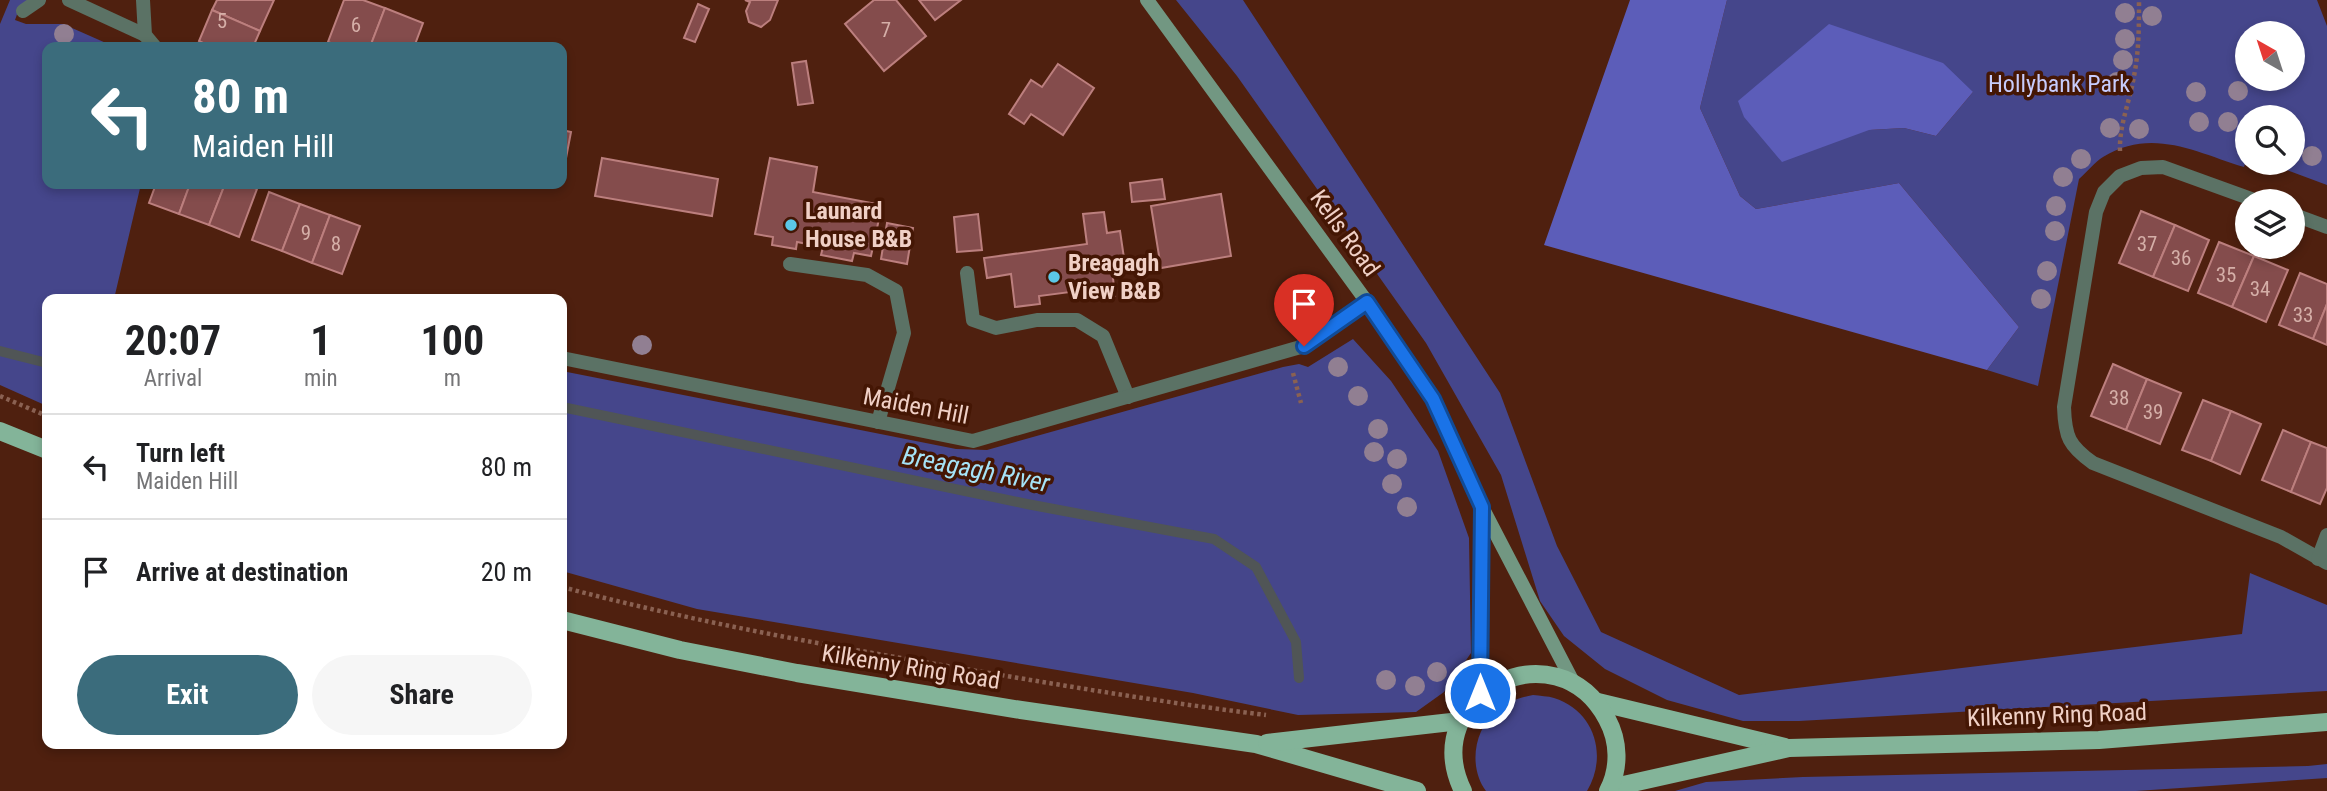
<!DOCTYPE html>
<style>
body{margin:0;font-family:"Roboto Condensed",sans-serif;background:#f6f6f6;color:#202124;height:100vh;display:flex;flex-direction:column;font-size:26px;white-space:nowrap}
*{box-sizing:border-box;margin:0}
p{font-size:23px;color:#757577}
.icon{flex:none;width:38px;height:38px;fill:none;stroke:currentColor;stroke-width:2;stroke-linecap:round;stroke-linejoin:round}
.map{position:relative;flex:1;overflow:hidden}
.sheet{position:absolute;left:42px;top:294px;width:525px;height:455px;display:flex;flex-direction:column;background:#fff;border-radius:14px;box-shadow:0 4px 10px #0003}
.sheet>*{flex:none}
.top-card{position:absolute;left:42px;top:42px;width:525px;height:147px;border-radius:14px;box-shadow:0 4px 10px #0003;background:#3b6c7c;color:#fff;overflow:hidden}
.needle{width:46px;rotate:321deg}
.controls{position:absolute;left:2235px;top:21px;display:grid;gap:14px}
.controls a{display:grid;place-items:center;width:70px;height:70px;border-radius:50%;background:#fff;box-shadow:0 4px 10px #0003;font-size:35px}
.pin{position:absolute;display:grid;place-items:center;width:60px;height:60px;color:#fff;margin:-72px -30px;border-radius:50% 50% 50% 0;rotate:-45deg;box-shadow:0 0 7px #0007}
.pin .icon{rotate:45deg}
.me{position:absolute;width:77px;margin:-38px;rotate:0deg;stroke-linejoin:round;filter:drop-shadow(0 0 5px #0008)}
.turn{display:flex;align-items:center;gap:24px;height:147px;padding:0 35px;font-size:32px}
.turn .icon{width:91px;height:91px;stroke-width:2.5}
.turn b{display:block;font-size:49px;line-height:60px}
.eta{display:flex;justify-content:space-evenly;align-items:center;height:119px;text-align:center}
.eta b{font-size:42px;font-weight:700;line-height:49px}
.action{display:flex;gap:14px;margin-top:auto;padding:14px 35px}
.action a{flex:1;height:80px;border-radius:42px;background:#3b6c7c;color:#fff;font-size:28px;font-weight:700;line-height:80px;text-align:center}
.action a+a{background:#f6f6f6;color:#202124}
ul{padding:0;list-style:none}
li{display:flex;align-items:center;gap:21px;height:105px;padding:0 35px;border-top:2px solid #e0e0e0}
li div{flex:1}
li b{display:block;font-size:26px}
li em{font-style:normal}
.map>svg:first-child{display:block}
</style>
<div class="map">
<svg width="2327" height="791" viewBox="0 0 2327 791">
<rect width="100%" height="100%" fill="#4f200f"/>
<g fill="#45468b" fill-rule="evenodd">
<polygon points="10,0 30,0 19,9 15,20 26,24 63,24 115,47 47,47 47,184 141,184 114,299 47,299 47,406 0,385 0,24"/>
<polygon points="1176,0 1243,0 1500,393 1557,546 1601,632 1739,695 2242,634 2250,573 2327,605 2327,691 1799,721 1743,721 1667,700 1605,669 1564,636 1540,601 1501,475 1426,343 1237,76"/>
<path d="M1727 0H2317L2327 26V185L2268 163H2292V117H2247V158L2244 167C2195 152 2152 127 2103 157 2095 162 2087 172 2079 179L2038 386 1987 370 2019 327 1899 183 1756 209 1740 196 1700 108ZM2247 33H2292V79H2247ZM1973 92 1936 136 1904 128 1869 130Z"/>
<polygon points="1353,339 1391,381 1438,451 1469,538 1471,653 1444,692 1416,712 1298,715 1193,693 697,609 562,571 562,371 956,449 987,450 1283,367 1299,364 1308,367"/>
<path d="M1533 695C1540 696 1548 696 1554 698 1595 711 1608 756 1587 791H1486C1468 767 1474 729 1497 710 1508 701 1519 698 1533 695Z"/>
<polygon points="2327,764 2327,778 2136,791 1675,791 1706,782 1803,777 2308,766"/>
</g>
<g fill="#5c5db9">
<polygon points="1630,0 1727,0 1700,108 1740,196 1756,209 1899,183 2019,327 1987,370 1544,245"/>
<polygon points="1829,24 1943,63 1973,92 1936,136 1904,128 1869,130 1782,162 1744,117 1738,101"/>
</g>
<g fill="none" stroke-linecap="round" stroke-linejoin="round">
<g stroke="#505556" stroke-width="10">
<polyline points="0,351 47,363"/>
<polyline points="562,407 1027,504 1214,539 1256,567 1296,642 1299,678"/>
</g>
</g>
<g fill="#844c4c" stroke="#bc7f7e" stroke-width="2">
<polygon points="217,0 274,0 260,31 212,10"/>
<polygon points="344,0 363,0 385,8 370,47 341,47 328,42"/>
<polygon points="745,0 778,0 770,20 761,27 749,22 746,11 750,2"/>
<polygon points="874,0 896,0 926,36 884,71 845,24"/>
<polygon points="919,0 961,0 935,20"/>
<polygon points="698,4 709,9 695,42 684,38"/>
<polygon points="385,8 423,23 414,47 370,47"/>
<polygon points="212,10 260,31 253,47 211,47 199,41"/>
<polygon points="806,61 813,103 798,105 792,63"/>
<polygon points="1058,64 1094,88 1063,135 1031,114 1024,124 1009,114 1031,80 1042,87"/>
<polygon points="562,130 571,132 562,179"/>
<polygon points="602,158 718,179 712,216 595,196"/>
<polygon points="770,158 817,167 813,192 882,205 871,256 854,253 852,261 821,255 823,247 797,242 796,249 772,245 773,237 755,234"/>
<polygon points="1162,179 1165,199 1132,202 1130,183"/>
<polygon points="156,184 190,184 179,214 149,203"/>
<polygon points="190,184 225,184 209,225 179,214"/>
<polygon points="225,184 245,184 257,189 239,237 209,225"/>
<polygon points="269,192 300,204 282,251 252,240"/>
<polygon points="1221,194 1231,256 1161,268 1151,206"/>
<polygon points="300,204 330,215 312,263 282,251"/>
<polygon points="2141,211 2175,225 2153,277 2119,263"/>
<polygon points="1104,212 1107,233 1120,231 1124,258 1111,260 1115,296 1086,299 1085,290 1039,296 1040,304 1015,307 1011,274 987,278 984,258 1087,244 1083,214"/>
<polygon points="978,214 982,250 957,252 954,217"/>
<polygon points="330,215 360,226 342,274 312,263"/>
<polygon points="887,223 913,228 907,264 881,259"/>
<polygon points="2175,225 2209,240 2188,291 2153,277"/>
<polygon points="2219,242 2254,256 2232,307 2198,293"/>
<polygon points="2254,256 2288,270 2266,322 2232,307"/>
<polygon points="2300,273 2327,284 2327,304 2313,339 2279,325"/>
<polygon points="2327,304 2327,345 2313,339"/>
<polygon points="2113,364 2147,379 2126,430 2091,416"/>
<polygon points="2147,379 2181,393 2160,444 2126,430"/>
<polygon points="2203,400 2231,411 2211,461 2182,450"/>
<polygon points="2231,411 2261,424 2240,474 2211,461"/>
<polygon points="2283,430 2311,442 2291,492 2262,480"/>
<polygon points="2311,442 2327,448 2327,488 2320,504 2291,492"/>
</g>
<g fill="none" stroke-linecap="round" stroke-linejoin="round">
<g stroke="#8a6152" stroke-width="4.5" stroke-dasharray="3.5 3.5" stroke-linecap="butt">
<path d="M2120 151C2119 125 2130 101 2134 76 2139 51 2139 26 2139 0"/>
<polyline points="1293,373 1301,403"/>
<polyline points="0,396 47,416"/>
<path d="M562 587C686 620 814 643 941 665 1049 683 1158 702 1266 715"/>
</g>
<g stroke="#5b7265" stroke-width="14">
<polyline points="790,264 867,275 896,291 904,333 878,422"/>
<polyline points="967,273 973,320 996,328 1037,320 1077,320 1103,336 1128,397"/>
</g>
<g stroke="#5b7265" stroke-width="14">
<polyline points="69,0 145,35"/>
<polyline points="143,0 145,35 155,47"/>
<polyline points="23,11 39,0"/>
<path d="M2257 201 2163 167 2141 168 2120 176 2104 192 2096 212 2064 407C2065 437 2069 446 2093 463L2281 537 2327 563"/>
<polyline points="2292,214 2327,227"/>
<polyline points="562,358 973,441 1304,346 1367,302"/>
<polyline points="2318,559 2327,535"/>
</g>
<g stroke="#729782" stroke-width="14">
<polyline points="1147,0 1367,302 1433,399 1482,507 1573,682"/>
<polyline points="1480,693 1482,509"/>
</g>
<g stroke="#83b499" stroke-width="18">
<polyline points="0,431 47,450"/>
<polyline points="562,620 680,650 797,673 1021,710 1256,744 1417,791"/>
<polyline points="1598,702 1785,747"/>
<polyline points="1267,743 1460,721"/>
<polyline points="1610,788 1789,748 2099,740 2327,722"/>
<path d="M1463 791C1416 695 1556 624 1607 719 1619 741 1620 768 1608 791"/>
</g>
</g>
<g fill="#917f92">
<circle cx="2125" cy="13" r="10"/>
<circle cx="2152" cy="16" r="10"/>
<circle cx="64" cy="34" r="10"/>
<circle cx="2125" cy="39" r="10"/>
<circle cx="2123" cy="60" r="10"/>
<circle cx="2117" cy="82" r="10"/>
<circle cx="2238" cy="91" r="10"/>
<circle cx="2196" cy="92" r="10"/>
<circle cx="2199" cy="122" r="10"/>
<circle cx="2228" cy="122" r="10"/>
<circle cx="2110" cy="128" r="10"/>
<circle cx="2139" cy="129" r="10"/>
<circle cx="2312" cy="156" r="10"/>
<circle cx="2081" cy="159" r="10"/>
<circle cx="2063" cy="177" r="10"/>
<circle cx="2056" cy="206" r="10"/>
<circle cx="2055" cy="231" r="10"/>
<circle cx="2047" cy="271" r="10"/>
<circle cx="2041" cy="299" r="10"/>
<circle cx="642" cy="345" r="10"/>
<circle cx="1338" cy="367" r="10"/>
<circle cx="1358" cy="396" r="10"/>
<circle cx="1378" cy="429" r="10"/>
<circle cx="1374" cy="452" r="10"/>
<circle cx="1397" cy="459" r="10"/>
<circle cx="1392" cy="484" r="10"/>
<circle cx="1407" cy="507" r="10"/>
<circle cx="1437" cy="672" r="10"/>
<circle cx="1386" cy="680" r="10"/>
<circle cx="1415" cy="686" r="10"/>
</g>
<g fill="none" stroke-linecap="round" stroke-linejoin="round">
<defs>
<polyline id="route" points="1304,346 1367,302 1433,399 1482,507 1480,693"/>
</defs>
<use href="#route" stroke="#114b97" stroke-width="18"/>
<use href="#route" stroke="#1a73e8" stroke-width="12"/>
</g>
<g fill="#5bc7e7" stroke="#441604" stroke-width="2.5">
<circle cx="791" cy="225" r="7"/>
<circle cx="1054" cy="277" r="7"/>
</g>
<g text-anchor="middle" stroke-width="7" stroke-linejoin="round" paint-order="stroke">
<g font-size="21" fill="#d5afa8">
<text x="222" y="28">5</text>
<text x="356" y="32">6</text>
<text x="886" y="37">7</text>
<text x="306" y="240">9</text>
<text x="336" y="251">8</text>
<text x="2147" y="251">37</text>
<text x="2181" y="265">36</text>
<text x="2226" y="282">35</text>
<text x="2260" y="296">34</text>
<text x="2303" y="322">33</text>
<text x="2119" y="405">38</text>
<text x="2153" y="419">39</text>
</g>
<g font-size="24" fill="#c7ccfd" stroke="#441604">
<text x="2059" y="92">Hollybank Park</text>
</g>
<g font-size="24" font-weight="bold" fill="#f0d0c6" stroke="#441604" text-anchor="start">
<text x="805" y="219">Launard<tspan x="805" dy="28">House B&amp;B</tspan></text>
<text x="1068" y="271">Breagagh<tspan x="1068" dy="28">View B&amp;B</tspan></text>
</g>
<g font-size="24" fill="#f0d0c6" stroke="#441604">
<text transform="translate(1345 233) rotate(54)" y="8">Kells Road</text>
<text transform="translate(916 406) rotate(11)" y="8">Maiden Hill</text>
<text transform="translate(911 667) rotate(9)" y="8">Kilkenny Ring Road</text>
<text transform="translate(2057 715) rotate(-2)" y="8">Kilkenny Ring Road</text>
</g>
<g font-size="26" font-style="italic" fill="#a5e3f7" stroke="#441604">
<text transform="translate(976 469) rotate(11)" y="9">Breagagh River</text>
</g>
</g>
</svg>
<div class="controls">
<a><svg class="needle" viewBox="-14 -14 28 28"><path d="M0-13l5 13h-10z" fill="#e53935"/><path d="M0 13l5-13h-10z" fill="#757577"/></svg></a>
<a><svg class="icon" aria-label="search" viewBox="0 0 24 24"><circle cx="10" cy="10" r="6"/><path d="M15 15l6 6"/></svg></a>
<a><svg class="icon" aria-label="layers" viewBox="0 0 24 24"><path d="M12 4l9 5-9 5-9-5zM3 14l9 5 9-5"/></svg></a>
</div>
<div class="pin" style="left:1304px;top:346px;background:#d93025"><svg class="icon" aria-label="arrive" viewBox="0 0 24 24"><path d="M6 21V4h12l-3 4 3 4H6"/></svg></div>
<svg class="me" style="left:1480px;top:693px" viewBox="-20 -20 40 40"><circle r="17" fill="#1a73e8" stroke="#fff" stroke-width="3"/><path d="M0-11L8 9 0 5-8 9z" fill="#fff"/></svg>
<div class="top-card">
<div class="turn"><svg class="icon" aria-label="left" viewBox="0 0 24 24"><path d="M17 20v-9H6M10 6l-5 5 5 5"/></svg><div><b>80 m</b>Maiden Hill</div></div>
</div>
<section class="sheet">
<div class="eta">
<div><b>20:07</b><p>Arrival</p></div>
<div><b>1</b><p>min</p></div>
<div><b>100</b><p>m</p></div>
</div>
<ul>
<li><svg class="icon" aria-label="left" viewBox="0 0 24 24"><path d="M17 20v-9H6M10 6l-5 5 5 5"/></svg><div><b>Turn left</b><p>Maiden Hill</p></div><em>80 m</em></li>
<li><svg class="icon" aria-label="arrive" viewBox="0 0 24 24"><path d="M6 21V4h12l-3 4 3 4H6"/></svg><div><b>Arrive at destination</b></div><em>20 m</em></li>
</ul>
<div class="action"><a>Exit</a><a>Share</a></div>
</section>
</div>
